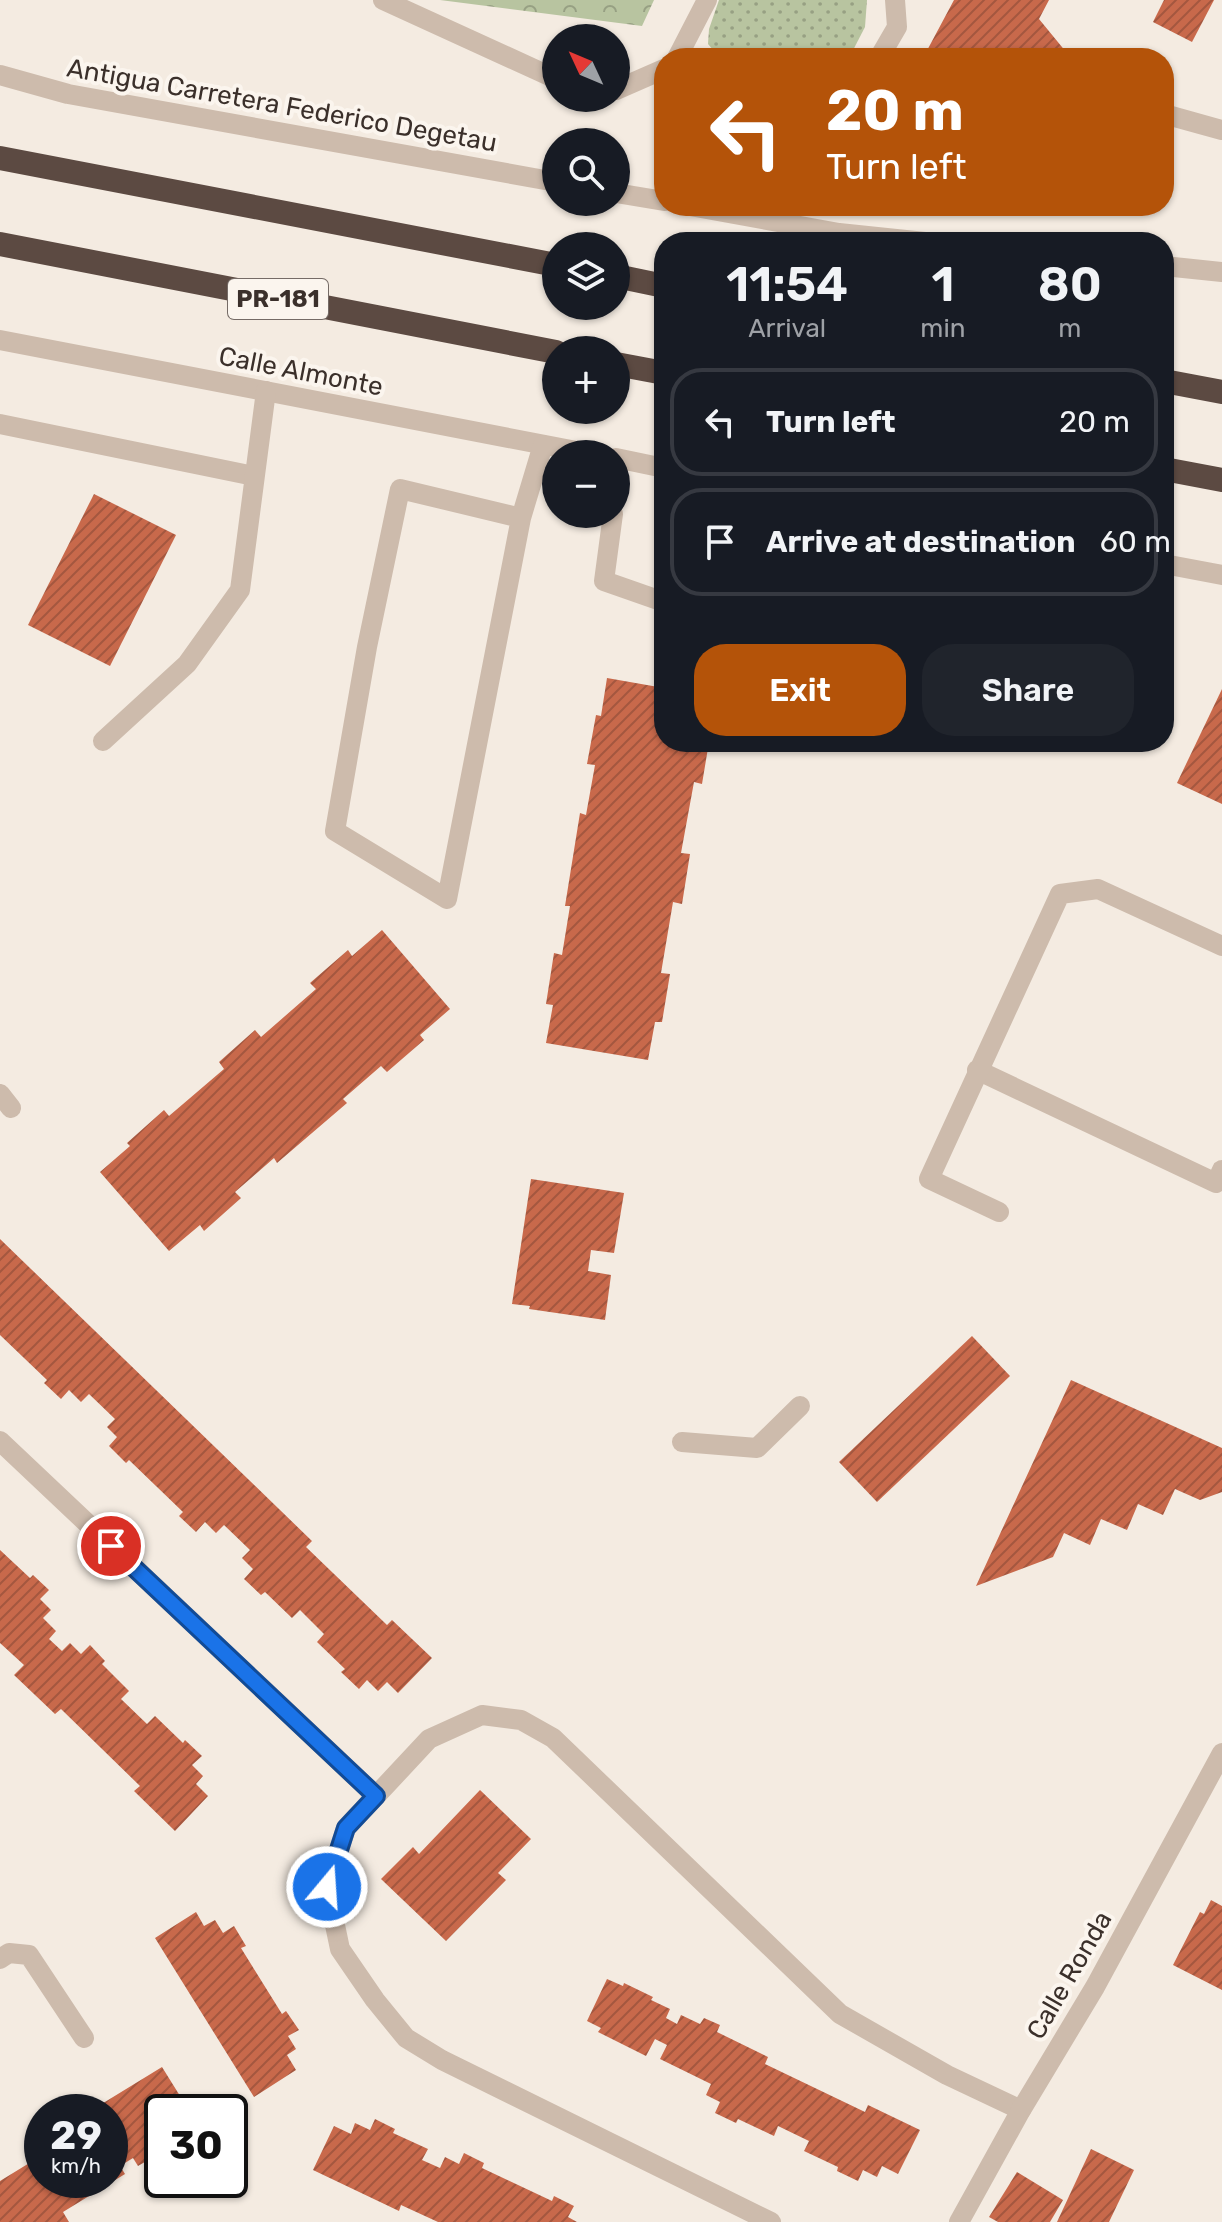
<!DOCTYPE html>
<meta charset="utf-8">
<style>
body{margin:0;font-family:Rubik,sans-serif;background:#20242c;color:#f1f3f6;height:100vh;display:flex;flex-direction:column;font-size:30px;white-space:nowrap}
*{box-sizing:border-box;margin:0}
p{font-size:26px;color:#9ea1a6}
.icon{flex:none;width:44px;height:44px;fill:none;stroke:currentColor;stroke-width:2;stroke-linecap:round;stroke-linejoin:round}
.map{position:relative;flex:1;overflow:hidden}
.sheet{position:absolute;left:654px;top:232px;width:520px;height:520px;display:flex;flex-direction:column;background:#171b24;border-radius:32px;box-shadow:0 2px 6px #0004}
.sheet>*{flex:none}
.top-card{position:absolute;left:654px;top:48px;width:520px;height:168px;border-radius:32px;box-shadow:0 2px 6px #0004;background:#b45309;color:#fff;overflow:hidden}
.needle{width:52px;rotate:314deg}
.buttons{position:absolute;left:542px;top:24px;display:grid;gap:16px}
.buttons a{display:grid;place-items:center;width:88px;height:88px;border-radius:50%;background:#171b24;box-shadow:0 2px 6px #0004;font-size:40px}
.speed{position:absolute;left:24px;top:2094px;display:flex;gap:16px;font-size:40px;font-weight:700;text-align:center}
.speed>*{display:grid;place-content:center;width:104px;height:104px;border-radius:50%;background:#171b24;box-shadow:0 2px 6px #0004;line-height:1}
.speed small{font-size:20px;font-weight:400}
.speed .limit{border:4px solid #111;border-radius:12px;background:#fff;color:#111}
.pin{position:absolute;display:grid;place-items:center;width:68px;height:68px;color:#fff;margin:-34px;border:4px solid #fff;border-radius:50%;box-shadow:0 2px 8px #0007}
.me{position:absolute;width:88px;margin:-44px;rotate:18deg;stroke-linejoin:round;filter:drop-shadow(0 0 6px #0008)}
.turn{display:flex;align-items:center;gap:28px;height:168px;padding:0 40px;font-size:36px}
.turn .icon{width:104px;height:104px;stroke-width:2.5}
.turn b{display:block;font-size:56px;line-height:68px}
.eta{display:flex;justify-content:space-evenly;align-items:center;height:136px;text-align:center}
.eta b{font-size:48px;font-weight:600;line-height:56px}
.button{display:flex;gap:16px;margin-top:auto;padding:16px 40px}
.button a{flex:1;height:92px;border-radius:32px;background:#b45309;color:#fff;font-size:32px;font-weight:600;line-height:92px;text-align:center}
.button a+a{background:#20242c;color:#f1f3f6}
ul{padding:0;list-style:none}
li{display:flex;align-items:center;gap:24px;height:108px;margin:0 16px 12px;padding:0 24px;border:4px solid #363941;border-radius:32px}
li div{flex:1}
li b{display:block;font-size:30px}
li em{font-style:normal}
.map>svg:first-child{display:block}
</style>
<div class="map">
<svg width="1222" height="2222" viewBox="0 0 1222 2222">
<defs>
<pattern id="grass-dots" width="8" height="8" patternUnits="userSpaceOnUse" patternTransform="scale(2)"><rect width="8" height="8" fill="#b8c4a0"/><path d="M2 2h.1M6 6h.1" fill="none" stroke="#97a083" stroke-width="1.8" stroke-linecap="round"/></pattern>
<pattern id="park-crowns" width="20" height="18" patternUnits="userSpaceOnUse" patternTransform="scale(2)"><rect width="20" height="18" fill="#b8c4a0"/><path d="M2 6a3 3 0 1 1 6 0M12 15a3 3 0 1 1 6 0" fill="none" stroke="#97a083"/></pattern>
<pattern id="building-hatch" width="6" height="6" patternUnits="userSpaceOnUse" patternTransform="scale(2)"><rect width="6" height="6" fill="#c8694b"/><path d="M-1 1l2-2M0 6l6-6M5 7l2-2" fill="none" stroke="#a4573f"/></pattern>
</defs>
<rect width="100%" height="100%" fill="#f4ebe1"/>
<polygon fill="url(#grass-dots)" points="719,0 867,0 865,27 849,58 720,58 708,44 709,29"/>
<polygon fill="url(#park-crowns)" points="440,0 654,0 642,26"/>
<g fill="url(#building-hatch)">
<polygon points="954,0 1049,0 1039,19 1071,58 923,58"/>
<polygon points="1164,0 1214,0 1192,42 1153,22"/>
<polygon points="94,494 176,535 110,666 28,625"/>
<polygon points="607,678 664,688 664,742 709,742 702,784 694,782 681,853 690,854 682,904 673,902 661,973 670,974 662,1022 655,1022 648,1060 546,1043 553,1005 546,1004 554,953 562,955 570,906 565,906 580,813 586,815 595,765 587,764 596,715 601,716"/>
<polygon points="1222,689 1222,804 1177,783"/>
<polygon points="382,930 450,1009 420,1035 424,1040 387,1072 381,1066 343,1099 347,1103 277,1163 274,1158 235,1192 241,1198 204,1231 200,1225 169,1251 100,1172 130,1146 127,1143 164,1110 169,1116 224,1069 219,1062 255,1030 261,1037 316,989 310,983 348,950 352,956"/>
<polygon points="531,1179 624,1193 614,1253 591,1250 588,1271 611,1275 605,1320 529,1309 530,1306 512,1304"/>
<polygon points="0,1239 312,1541 306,1547 387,1625 392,1620 432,1658 398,1693 387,1682 378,1691 367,1680 359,1689 341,1672 345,1669 317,1642 324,1634 300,1610 292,1618 265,1592 261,1595 244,1579 253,1569 242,1558 250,1550 224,1525 216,1533 205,1522 196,1532 179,1516 183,1512 129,1460 126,1463 109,1446 117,1437 107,1427 115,1419 89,1394 81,1402 69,1390 61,1399 44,1383 47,1380 0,1335"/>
<polygon points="972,1336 1010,1376 877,1502 839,1462"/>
<polygon points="1071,1380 1222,1448 1222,1492 1200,1500 1175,1489 1163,1515 1138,1504 1127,1530 1101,1519 1090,1545 1064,1533 1053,1557 976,1586"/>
<polygon points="0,1550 30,1578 33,1575 49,1590 40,1599 51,1610 43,1618 56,1631 49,1639 62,1651 70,1643 81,1654 90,1645 105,1661 102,1664 129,1691 121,1699 147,1724 155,1716 183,1743 185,1740 202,1756 192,1765 203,1776 196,1784 208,1796 175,1831 134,1791 140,1786 61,1709 55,1714 14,1675 24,1665 0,1643"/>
<polygon points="480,1790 531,1839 498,1873 506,1880 446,1941 381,1879 413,1847 419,1854"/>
<polygon points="1211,1900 1222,1906 1222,1990 1173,1965 1200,1912 1204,1914"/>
<polygon points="196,1912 204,1926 215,1920 223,1933 234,1926 246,1946 241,1948 282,2014 286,2011 299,2030 288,2036 296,2049 287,2055 296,2070 254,2097 155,1938"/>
<polygon points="607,1979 623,1986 624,1983 653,1997 651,2000 670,2009 666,2018 677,2024 681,2015 700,2024 704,2018 720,2025 717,2032 768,2057 765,2064 865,2112 868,2105 920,2130 898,2174 882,2166 877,2177 863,2170 858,2181 837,2171 838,2167 804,2151 809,2141 778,2126 774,2136 738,2119 736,2123 715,2113 720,2102 706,2095 711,2084 660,2059 667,2045 655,2039 646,2056 598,2032 601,2028 587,2021"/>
<polygon points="162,2067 190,2112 162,2112 162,2152 138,2166 133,2158 120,2166 125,2174 63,2212 69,2222 0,2222 0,2181 31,2162 26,2153 42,2143 42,2180 110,2180 110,2112 104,2112 100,2105"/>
<polygon points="375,2119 395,2129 393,2133 428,2149 422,2160 440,2168 445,2157 459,2164 464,2153 484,2163 482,2168 552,2201 554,2196 574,2206 568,2217 577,2222 438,2222 401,2205 399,2211 313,2170 334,2126 351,2134 355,2123 370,2130"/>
<polygon points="1091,2149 1134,2170 1109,2222 1057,2222"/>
<polygon points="1017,2172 1063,2200 1050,2222 998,2222 989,2217"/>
</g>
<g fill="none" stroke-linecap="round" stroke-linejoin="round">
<g stroke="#cdbbac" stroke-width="20">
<polyline points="383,0 556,79"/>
<polyline points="677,58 707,0"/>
<polyline points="879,58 897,27 895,0"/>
<polyline points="0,75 68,94 556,182"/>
<polyline points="616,90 664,69"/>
<polyline points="1164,114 1222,130"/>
<polyline points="616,193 664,201"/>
<polyline points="690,206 839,233 925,242"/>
<polyline points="1164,266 1222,272"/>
<polyline points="0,340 592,454"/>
<polyline points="0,424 254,476"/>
<polyline points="616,458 664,468"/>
<polyline points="616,487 619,459"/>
<polyline points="613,514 604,581 664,602"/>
<polyline points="521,518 447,899 335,831 367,647 400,489 521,518 543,445"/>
<polyline points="1164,564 1222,575"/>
<polyline points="103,741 187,664 240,590 266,391"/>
<polyline points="977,1070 1216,1183 1222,1170"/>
<polyline points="0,1094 11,1108"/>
<polyline points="999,1212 929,1179 1060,894 1098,889 1222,946"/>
<polyline points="0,1441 376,1796"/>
<polyline points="682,1442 757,1448 800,1406"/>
<polyline points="0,1959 9,1953 29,1955 84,2038"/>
<polyline points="771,2222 442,2060 406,2038 375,2000 340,1949 327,1887 346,1828 429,1739 482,1715 521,1720 553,1738 840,2014 947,2075 1021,2110"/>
<polyline points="959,2222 1021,2110 1095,1987 1222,1753"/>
</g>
<g stroke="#5c4a42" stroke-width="24">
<polyline points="0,158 556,265"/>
<polyline points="0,244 556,352"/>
<polyline points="616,276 664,286"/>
<polyline points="616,364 664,373"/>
<polyline points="1164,381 1222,392"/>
<polyline points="1164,469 1222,480"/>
</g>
</g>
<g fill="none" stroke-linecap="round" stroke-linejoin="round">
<defs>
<polyline id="route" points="111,1546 376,1796 346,1828 327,1887"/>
</defs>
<use href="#route" stroke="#114b97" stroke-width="20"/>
<use href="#route" stroke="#1a73e8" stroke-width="14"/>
</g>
<g text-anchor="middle" stroke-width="8" stroke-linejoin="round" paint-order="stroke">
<rect fill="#fbf5ee" stroke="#756b66" stroke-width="2" x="228" y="279" width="100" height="40" rx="6"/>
<g font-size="24" font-weight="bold" fill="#3b302b">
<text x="278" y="307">PR-181</text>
</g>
<g font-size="26" fill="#3b302b" stroke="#fbf5ee">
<text transform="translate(282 105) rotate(10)" y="9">Antigua Carretera Federico Degetau</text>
<text transform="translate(301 371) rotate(11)" y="9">Calle Almonte</text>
<text transform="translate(1069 1975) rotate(-60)" y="9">Calle Ronda</text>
</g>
</g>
</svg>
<div class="buttons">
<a><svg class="needle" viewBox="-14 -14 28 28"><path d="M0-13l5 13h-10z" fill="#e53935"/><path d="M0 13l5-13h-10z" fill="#9ea1a6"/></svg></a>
<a><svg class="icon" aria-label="search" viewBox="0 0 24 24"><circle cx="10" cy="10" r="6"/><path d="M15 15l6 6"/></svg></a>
<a><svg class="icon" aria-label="layers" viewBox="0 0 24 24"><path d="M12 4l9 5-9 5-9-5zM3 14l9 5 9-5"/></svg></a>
<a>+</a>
<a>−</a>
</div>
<div class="speed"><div>29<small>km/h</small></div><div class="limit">30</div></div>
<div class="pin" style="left:111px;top:1546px;background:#d93025"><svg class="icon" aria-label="arrive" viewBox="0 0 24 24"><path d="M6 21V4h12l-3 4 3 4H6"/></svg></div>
<svg class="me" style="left:327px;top:1887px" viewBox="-20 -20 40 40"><circle r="17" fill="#1a73e8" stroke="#fff" stroke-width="3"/><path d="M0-11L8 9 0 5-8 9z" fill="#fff"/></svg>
<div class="top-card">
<div class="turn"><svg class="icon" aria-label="left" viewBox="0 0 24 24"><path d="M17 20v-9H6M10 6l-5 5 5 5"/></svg><div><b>20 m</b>Turn left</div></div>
</div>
<section class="sheet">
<div class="eta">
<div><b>11:54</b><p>Arrival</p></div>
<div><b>1</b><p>min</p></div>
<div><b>80</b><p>m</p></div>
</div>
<ul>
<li><svg class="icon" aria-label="left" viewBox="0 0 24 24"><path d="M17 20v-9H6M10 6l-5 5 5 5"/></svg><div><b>Turn left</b></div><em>20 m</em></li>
<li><svg class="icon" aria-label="arrive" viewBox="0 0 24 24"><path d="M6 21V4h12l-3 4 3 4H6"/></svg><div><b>Arrive at destination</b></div><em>60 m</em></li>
</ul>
<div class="button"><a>Exit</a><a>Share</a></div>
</section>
</div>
